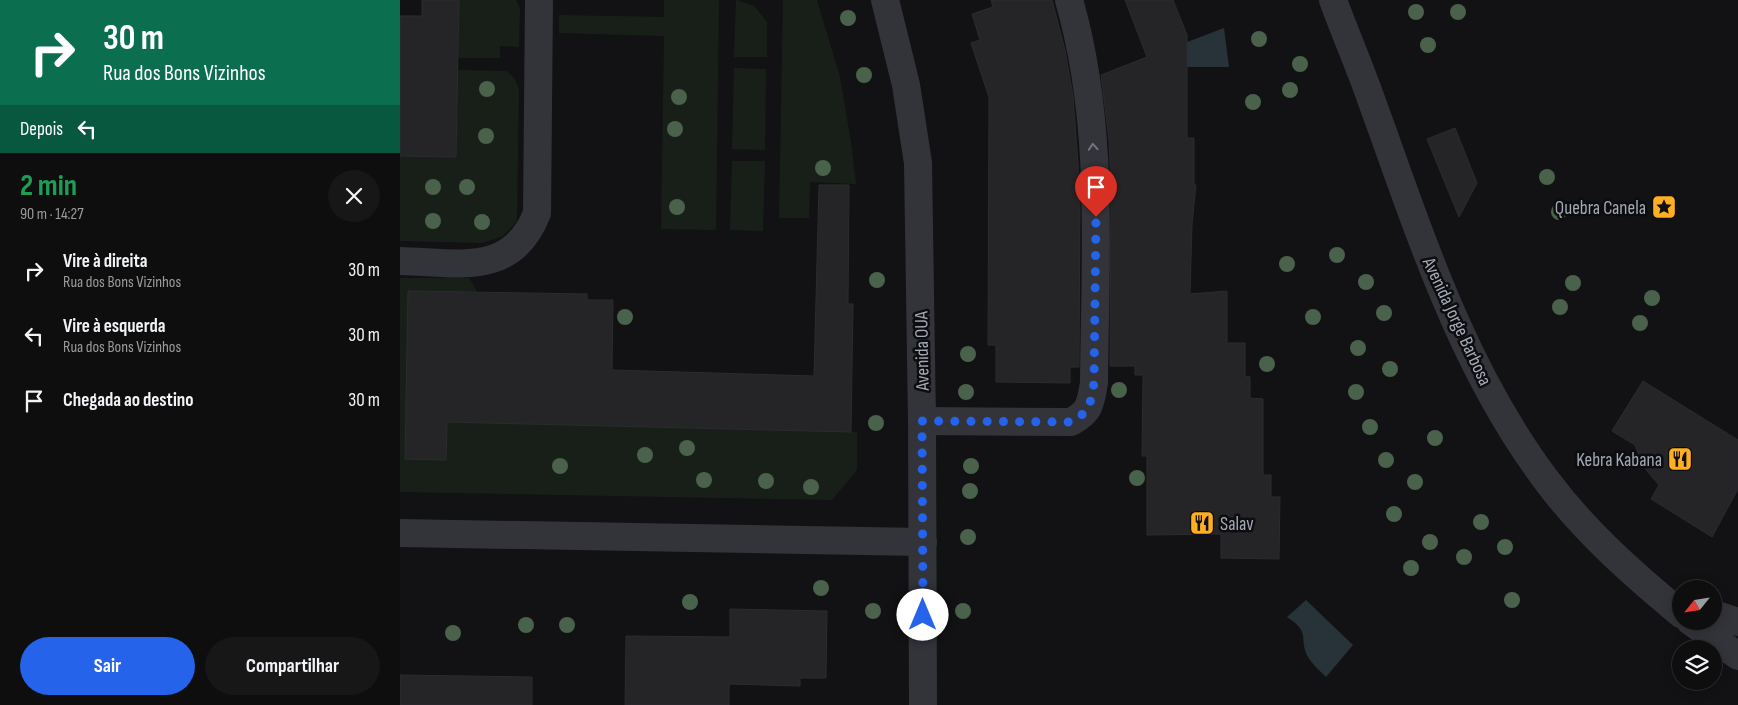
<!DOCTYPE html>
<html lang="pt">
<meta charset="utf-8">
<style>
body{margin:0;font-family:"Sofia Sans Condensed",sans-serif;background:#171718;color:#f1f3f6;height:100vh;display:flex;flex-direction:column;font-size:19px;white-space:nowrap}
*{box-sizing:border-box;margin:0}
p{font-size:16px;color:#9b9c9e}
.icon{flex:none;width:28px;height:28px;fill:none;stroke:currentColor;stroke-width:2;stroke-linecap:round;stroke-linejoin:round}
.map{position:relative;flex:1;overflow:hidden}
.panel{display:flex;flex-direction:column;background:#0e0e0f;width:400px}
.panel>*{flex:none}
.hud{background:#0b6e4f;color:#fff;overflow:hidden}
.needle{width:32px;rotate:240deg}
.tools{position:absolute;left:1272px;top:580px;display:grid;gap:10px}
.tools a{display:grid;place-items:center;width:50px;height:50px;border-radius:50%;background:#0e0e0f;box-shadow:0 2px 12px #0003,0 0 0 1px #2e2e2f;font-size:25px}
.pin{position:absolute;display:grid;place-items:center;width:42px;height:42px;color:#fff;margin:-51px -21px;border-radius:50% 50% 50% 0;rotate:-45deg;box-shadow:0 0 5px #0007}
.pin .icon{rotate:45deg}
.me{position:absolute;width:55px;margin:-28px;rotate:0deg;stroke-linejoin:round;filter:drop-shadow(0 0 4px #0008)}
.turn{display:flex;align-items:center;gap:18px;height:105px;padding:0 20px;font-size:22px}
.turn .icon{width:65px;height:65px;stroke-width:2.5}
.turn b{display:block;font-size:35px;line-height:42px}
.then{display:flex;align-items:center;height:48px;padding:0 20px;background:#0003;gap:10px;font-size:19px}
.round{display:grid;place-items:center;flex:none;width:52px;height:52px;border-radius:26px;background:#171718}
.head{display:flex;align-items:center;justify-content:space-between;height:85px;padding:0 20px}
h1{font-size:30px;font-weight:700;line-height:38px;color:#1e9e55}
.action{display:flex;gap:10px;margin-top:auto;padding:10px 20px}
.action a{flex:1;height:58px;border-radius:30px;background:#2563eb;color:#fff;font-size:20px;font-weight:700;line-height:58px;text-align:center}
.action a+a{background:#171718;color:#f1f3f6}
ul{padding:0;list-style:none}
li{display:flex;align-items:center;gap:15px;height:65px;padding:0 20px}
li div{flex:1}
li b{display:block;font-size:19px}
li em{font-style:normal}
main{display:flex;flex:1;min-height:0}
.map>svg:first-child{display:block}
</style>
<main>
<section class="panel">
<div class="hud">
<div class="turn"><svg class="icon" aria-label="right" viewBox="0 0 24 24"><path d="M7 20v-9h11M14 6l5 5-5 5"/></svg><div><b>30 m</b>Rua dos Bons Vizinhos</div></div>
<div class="then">Depois<svg class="icon" aria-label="left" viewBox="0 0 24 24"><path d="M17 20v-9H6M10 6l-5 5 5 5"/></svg></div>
</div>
<div class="head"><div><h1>2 min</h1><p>90 m · 14:27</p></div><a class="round"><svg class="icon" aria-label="close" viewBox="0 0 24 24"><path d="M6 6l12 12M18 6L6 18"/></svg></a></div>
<ul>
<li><svg class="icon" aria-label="right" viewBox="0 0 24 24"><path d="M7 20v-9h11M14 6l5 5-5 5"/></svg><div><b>Vire à direita</b><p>Rua dos Bons Vizinhos</p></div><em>30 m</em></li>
<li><svg class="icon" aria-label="left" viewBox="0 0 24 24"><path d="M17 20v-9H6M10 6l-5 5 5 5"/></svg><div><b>Vire à esquerda</b><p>Rua dos Bons Vizinhos</p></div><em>30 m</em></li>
<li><svg class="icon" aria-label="arrive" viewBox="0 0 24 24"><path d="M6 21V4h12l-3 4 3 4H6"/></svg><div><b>Chegada ao destino</b></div><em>30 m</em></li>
</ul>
<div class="action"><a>Sair</a><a>Compartilhar</a></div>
</section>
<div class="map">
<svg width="1338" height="705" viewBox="0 0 1338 705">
<rect width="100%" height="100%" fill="#121214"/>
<g fill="#181f19">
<polygon points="59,0 116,0 120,8 119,47 100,46 100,58 58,58"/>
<polygon points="264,0 319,0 316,230 261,229 264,36 159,33 159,15 264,17"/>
<polygon points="336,0 354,6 367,22 367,57 334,57"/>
<polygon points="383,0 417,0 440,77 451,142 456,184 410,182 409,218 379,218"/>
<polygon points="334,68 366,69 365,150 332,149"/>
<path d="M58 70 106 71C114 76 116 81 119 90L117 221 103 236 82 243 0 241V156L56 157Z"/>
<polygon points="332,161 365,161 363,231 330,230"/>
<polygon points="0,278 69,278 77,291 76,333 56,422 457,432 457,470 432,500 0,492"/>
</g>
<g fill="#283239">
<polygon points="824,28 829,67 766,67 766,50"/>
<path d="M906 600 953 645 926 677C920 671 912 664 908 657 898 639 912 633 887 617Z"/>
</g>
<g fill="#252528" stroke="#2c2c30">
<polygon points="22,0 59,0 56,157 0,156 0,16 22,16"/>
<polygon points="591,0 652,0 665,50 673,96 680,190 679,367 670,367 670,383 596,382 596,345 588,345 589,97 571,43 580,40 572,14 593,7"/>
<polygon points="725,0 773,0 787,35 787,138 794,138 794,185 796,185 792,224 790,294 827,291 827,343 845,343 845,376 850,377 850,398 863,399 863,475 871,475 871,497 880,497 879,559 821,558 821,534 747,535 747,456 742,456 743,375 735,375 735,366 710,366 711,189 709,140 701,75 747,57"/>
<polygon points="1055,128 1077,183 1059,217 1027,139"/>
<polygon points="419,185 449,185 448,304 453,304 451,432 47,422 46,460 5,459 8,291 187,294 187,300 213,300 212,370 414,376"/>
<polygon points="1243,381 1338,440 1338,489 1312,537 1251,499 1259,485 1243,466 1235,445 1212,431"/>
<polygon points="330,609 427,611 426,678 400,678 400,686 329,684 329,705 225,705 226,636 330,637"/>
<polygon points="0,675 132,677 132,705 0,705"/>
</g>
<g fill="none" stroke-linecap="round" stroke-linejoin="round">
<g stroke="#33343a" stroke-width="28">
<polyline points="485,0 506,85 518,163 522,421 523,705"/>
<path d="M933 0C945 33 959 65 971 99 1019 231 1061 367 1147 481 1185 532 1233 574 1281 614"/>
<path d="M0 261C57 262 112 278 137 213L139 0"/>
<path d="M522 421 671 422C691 411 690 404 694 383 695 255 705 124 669 0"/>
<polyline points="0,533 523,542"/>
<polyline points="1314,614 1338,622"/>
<polyline points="1290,621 1338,656"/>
</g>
</g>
<g fill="#4a624c">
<circle cx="1016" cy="12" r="8"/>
<circle cx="1058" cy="12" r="8"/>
<circle cx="448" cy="18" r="8"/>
<circle cx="859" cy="39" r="8"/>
<circle cx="1028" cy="45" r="8"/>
<circle cx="900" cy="64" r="8"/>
<circle cx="464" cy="75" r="8"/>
<circle cx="87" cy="89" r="8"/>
<circle cx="890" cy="90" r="8"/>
<circle cx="279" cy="97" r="8"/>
<circle cx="853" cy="102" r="8"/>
<circle cx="275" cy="129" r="8"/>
<circle cx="86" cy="136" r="8"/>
<circle cx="423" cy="168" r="8"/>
<circle cx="1147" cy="177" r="8"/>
<circle cx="33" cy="187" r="8"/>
<circle cx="67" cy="187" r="8"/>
<circle cx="277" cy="207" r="8"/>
<circle cx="1159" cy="212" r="8"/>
<circle cx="33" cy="221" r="8"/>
<circle cx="82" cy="222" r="8"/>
<circle cx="937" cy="255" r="8"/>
<circle cx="887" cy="264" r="8"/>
<circle cx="477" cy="280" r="8"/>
<circle cx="966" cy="282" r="8"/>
<circle cx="1173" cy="283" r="8"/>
<circle cx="1252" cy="298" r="8"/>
<circle cx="1160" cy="307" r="8"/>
<circle cx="984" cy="313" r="8"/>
<circle cx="225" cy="317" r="8"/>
<circle cx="913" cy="317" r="8"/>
<circle cx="1240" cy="323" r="8"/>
<circle cx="958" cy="348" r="8"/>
<circle cx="568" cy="354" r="8"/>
<circle cx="867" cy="364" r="8"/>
<circle cx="990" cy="369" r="8"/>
<circle cx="719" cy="390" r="8"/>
<circle cx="566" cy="392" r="8"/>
<circle cx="956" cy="392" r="8"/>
<circle cx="476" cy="423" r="8"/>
<circle cx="970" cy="427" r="8"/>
<circle cx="1035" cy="438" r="8"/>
<circle cx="287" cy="448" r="8"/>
<circle cx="245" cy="455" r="8"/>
<circle cx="986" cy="460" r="8"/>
<circle cx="160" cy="466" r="8"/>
<circle cx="571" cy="466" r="8"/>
<circle cx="737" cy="478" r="8"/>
<circle cx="304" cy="480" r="8"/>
<circle cx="366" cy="481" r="8"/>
<circle cx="1015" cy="482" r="8"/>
<circle cx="411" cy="487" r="8"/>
<circle cx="570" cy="491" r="8"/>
<circle cx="994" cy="514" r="8"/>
<circle cx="1081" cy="522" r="8"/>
<circle cx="568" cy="537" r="8"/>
<circle cx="1030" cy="542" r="8"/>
<circle cx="1105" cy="547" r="8"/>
<circle cx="1064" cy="557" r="8"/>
<circle cx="1011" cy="568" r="8"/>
<circle cx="421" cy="588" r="8"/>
<circle cx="1112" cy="600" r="8"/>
<circle cx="290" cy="602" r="8"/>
<circle cx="473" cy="611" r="8"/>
<circle cx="563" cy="611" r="8"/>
<circle cx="126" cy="625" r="8"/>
<circle cx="167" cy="625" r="8"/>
<circle cx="53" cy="633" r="8"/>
</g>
<defs><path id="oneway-chevron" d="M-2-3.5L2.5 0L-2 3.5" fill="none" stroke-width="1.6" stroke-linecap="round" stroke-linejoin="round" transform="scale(1.25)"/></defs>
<use stroke="#71747e" href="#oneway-chevron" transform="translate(693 147) rotate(-94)"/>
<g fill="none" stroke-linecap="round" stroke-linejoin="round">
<path stroke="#2563eb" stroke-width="9" stroke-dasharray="0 16.2" d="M523 615 522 421 671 422C691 411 690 404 694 383L696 217"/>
</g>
<defs>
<symbol id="sight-square" viewBox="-11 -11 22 22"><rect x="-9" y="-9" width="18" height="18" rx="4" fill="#ffaf20" stroke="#0d0d0f"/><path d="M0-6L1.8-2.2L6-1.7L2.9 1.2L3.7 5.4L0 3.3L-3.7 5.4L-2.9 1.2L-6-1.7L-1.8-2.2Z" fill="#111"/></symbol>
<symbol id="restaurant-square" viewBox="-11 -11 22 22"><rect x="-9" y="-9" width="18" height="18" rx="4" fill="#ffaf20" stroke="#0d0d0f"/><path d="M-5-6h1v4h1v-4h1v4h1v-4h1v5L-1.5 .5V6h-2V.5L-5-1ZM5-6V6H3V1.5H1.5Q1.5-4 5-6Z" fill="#111"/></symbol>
</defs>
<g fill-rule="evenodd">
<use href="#sight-square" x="1250" y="193" width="28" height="28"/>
<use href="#restaurant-square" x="1266" y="445" width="28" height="28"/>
<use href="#restaurant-square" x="788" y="509" width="28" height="28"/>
</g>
<g text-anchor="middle" stroke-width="5" stroke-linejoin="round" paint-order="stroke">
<g font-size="19" fill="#a3a9b6" stroke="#0d0d0f" text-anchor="end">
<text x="1246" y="214">Quebra Canela</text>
<text x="1262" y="466">Kebra Kabana</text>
<text x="820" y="530" text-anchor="start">Salav</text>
</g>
<g font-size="19" fill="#a3a9b6" stroke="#0d0d0f">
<text transform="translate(1058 321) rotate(65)" y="7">Avenida Jorge Barbosa</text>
<text transform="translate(521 351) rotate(-91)" y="7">Avenida OUA</text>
</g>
</g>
</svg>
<div class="tools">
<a><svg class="needle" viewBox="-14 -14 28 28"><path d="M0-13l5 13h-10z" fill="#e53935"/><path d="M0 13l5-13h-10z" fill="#9b9c9e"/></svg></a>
<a><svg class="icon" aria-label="layers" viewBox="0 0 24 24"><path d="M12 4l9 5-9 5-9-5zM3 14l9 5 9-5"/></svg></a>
</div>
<div class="pin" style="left:696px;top:217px;background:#d93025"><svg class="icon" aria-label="arrive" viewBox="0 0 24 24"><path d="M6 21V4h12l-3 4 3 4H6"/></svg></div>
<svg class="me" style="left:523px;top:615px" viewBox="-20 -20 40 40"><circle r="19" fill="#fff"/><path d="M0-13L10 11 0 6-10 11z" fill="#2563eb"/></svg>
</div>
</main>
